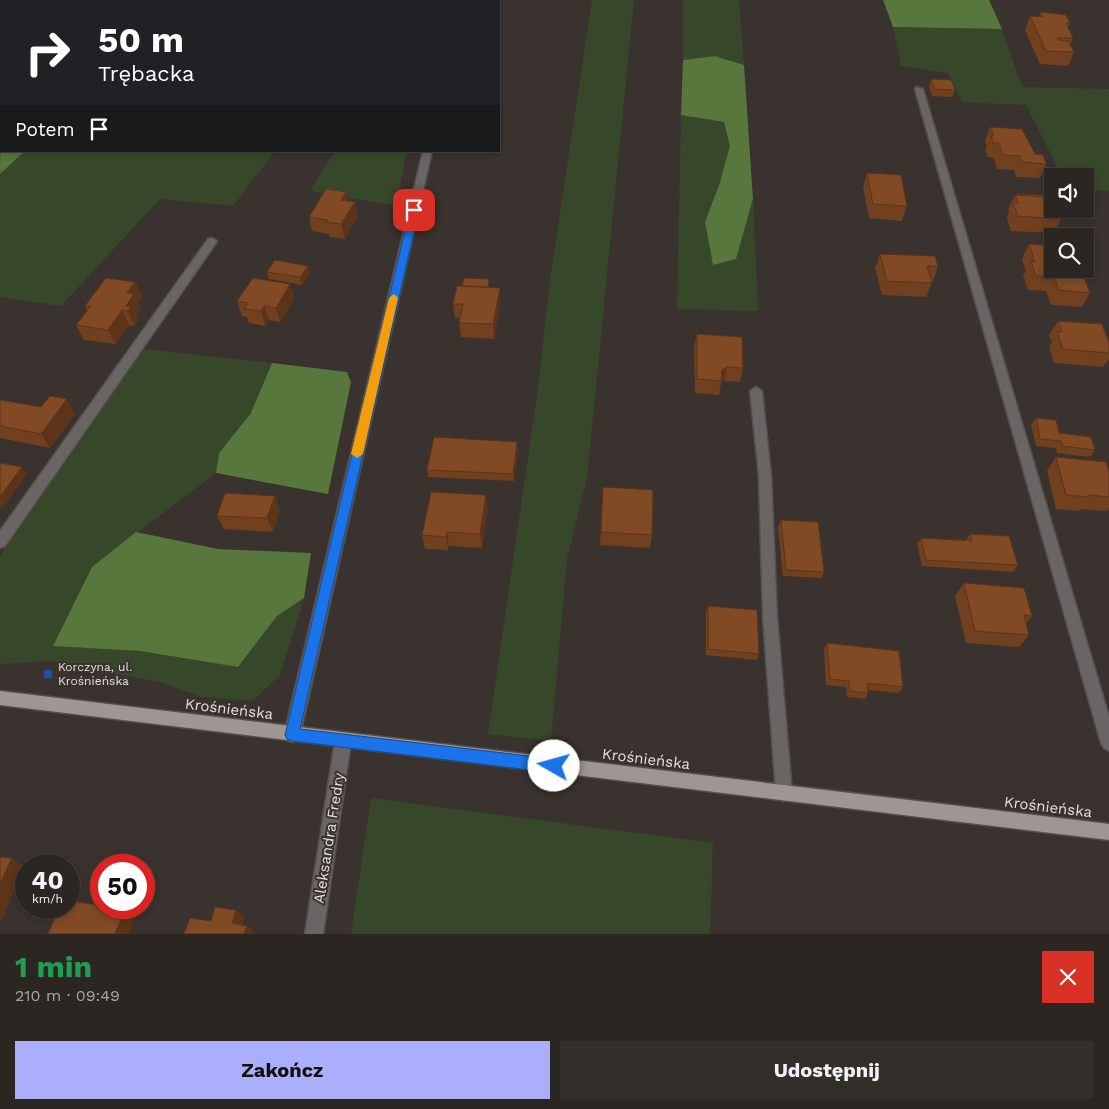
<!DOCTYPE html>
<html lang="pl">
<meta charset="utf-8">
<style>
body{margin:0;font-family:"Work Sans",sans-serif;background:#332e2a;color:#f1f3f6;height:100vh;display:flex;flex-direction:column;font-size:19px;white-space:nowrap}
*{box-sizing:border-box;margin:0}
p{font-size:16px;color:#a6a5a5}
.icon{flex:none;width:28px;height:28px;fill:none;stroke:currentColor;stroke-width:2;stroke-linecap:round;stroke-linejoin:round}
.map{position:relative;height:934px;overflow:hidden}
.side{display:flex;flex-direction:column;background:#2b2622;flex:1}
.side>*{flex:none}
.top-card{position:absolute;left:0px;top:0px;width:500px;height:152px;box-shadow:0 2px 8px #0003,0 0 0 1px #474340;background:#202124;color:#fff;overflow:hidden}
.buttons{position:absolute;left:1044px;top:168px;display:grid;gap:10px}
.buttons a{display:grid;place-items:center;width:50px;height:50px;border-radius:0px;background:#2b2622;box-shadow:0 2px 8px #0003,0 0 0 1px #474340;font-size:25px}
.speed{position:absolute;left:15px;top:854px;display:flex;gap:10px;font-size:25px;font-weight:700;text-align:center}
.speed>*{display:grid;place-content:center;width:65px;height:65px;border-radius:50%;background:#2b2622;box-shadow:0 2px 8px #0003,0 0 0 1px #474340;line-height:1}
.speed small{font-size:12px;font-weight:400}
.speed .limit{border:8px solid #d22;background:#fff;color:#111}
.pin{position:absolute;display:grid;place-items:center;width:42px;height:42px;color:#fff;margin:-21px;border-radius:10px;box-shadow:0 2px 8px #0006}
.me{position:absolute;width:55px;margin:-28px;rotate:277deg;stroke-linejoin:round;filter:drop-shadow(0 0 4px #0008)}
.turn{display:flex;align-items:center;gap:18px;height:105px;padding:0 15px;font-size:22px}
.turn .icon{width:65px;height:65px;stroke-width:2.5}
.turn b{display:block;font-size:35px;line-height:42px}
.then{display:flex;align-items:center;height:48px;padding:0 15px;background:#0003;gap:10px;font-size:19px}
.round{display:grid;place-items:center;flex:none;width:52px;height:52px;border-radius:0px;background:#332e2a}
.head{display:flex;align-items:center;justify-content:space-between;height:85px;padding:0 15px}
h1{font-size:30px;font-weight:700;line-height:38px;color:#1e9e55}
.button{display:flex;gap:10px;margin-top:auto;padding:10px 15px}
.button a{flex:1;height:58px;border-radius:0px;background:#abaffb;color:#111;font-size:20px;font-weight:700;line-height:58px;text-align:center}
.button a+a{background:#332e2a;color:#f1f3f6}
.map>svg:first-child{display:block}
</style>
<div class="map">
<svg width="1109" height="934" viewBox="0 0 1109 934">
<rect width="100%" height="100%" fill="#39322e"/>
<g fill="#364829">
<polygon points="592,0 634,0 587,478 567,559 551,741 488,734 538,388 550,280"/>
<polygon points="683,0 739,0 744,65 715,56 683,60"/>
<polygon points="893,27 1002,29 1022,87 1109,89 1109,191 1085,189 1085,176 1062,176 1026,105 962,102 948,73 901,66"/>
<polygon points="681,115 724,122 731,146 719,185 705,222 713,265 736,259 753,199 758,311 677,309"/>
<polygon points="25,151 275,151 233,206 160,199 61,306 0,297 0,174"/>
<polygon points="335,151 407,151 396,206 310,191"/>
<polygon points="144,349 272,363 251,413 219,453 216,473 92,567 54,646 140,651 238,667 277,616 304,598 280,675 253,701 202,697 160,682 50,661 0,664 0,556"/>
<polygon points="371,798 713,843 710,934 351,934"/>
</g>
<g fill="#57773d">
<polygon points="883,0 989,0 1002,29 893,27"/>
<polygon points="715,56 744,65 753,199 736,259 713,265 705,222 719,185 730,146 724,122 681,115 683,60"/>
<polygon points="1,103 1,151 25,151 0,174"/>
<polygon points="272,363 347,372 351,382 328,494 216,473 219,453 251,413"/>
<polygon points="136,532 218,549 311,553 304,598 277,616 238,667 140,651 53,646 92,567"/>
</g>
<g fill="none" stroke-linecap="round" stroke-linejoin="round">
<defs>
<g id="minor">
<polygon points="445,0 453,0 453,1 446,1"/>
<polygon points="916,87 923,89 1109,717 1109,751 1104,748 1101,743 915,89"/>
<polygon points="423,151 432,151 300,735 297,740 292,742 287,740 284,735"/>
<polygon points="212,238 217,241 216,243 5,546 0,548 0,531 208,239"/>
<polygon points="756,387 762,391 771,476 777,617 792,793 790,799 784,801 778,799 776,793 763,617 759,476 750,391"/>
<polygon points="343,733 348,736 351,741 323,934 305,934 335,741 338,736"/>
</g>
<polygon id="major" points="0,691 1109,824 1109,840 0,705"/>
</defs>
<use href="#minor" stroke="#554e4a" stroke-width="3"/>
<use href="#major" stroke="#554e4a" stroke-width="3"/>
<use href="#minor" fill="#6a6565" fill-rule="evenodd"/>
<use href="#major" fill="#9f9594" fill-rule="evenodd"/>
</g>
<g fill="#70401f">
<polygon points="1041,12 1070,23 1068,27 1073,38 1070,45 1074,52 1068,66 1040,64 1025,30 1030,16 1039,17"/>
<polygon points="931,79 955,90 952,97 932,96 929,86"/>
<polygon points="990,127 1035,154 1046,164 1040,178 1016,177 1014,170 997,169 993,157 988,157 985,150 987,147 985,141"/>
<polygon points="867,173 907,206 902,221 869,218 863,188"/>
<polygon points="1017,194 1052,209 1059,209 1058,211 1061,219 1054,233 1011,231 1007,218 1009,212 1008,209 1015,195 1017,195"/>
<polygon points="348,201 355,202 358,216 345,239 330,237 329,234 312,231 309,217"/>
<polygon points="1029,244 1090,293 1082,307 1051,305 1046,291 1028,290 1023,276 1026,271 1022,259"/>
<polygon points="880,254 938,267 933,281 931,281 932,283 926,297 882,295 875,268"/>
<polygon points="308,266 310,273 302,285 269,279 267,272"/>
<polygon points="135,282 142,296 138,302 141,308 136,316 138,321 134,326 129,325 116,344 84,340 76,325 87,311 85,306"/>
<polygon points="489,287 500,302 494,339 461,337 459,323 460,318 455,318 453,304"/>
<polygon points="295,298 280,322 269,320 265,326 249,323 247,317 242,316 237,301"/>
<polygon points="1058,321 1109,343 1109,359 1103,367 1054,363 1049,346 1052,342 1049,335"/>
<polygon points="697,334 743,368 740,382 724,381 721,383 719,395 695,393 694,348"/>
<polygon points="0,400 75,414 50,448 0,438"/>
<polygon points="1036,418 1059,433 1095,450 1090,457 1057,453 1056,448 1036,446 1031,425"/>
<polygon points="518,449 514,481 428,477 427,470"/>
<polygon points="1056,457 1109,472 1109,508 1106,511 1081,509 1079,511 1056,509 1047,471"/>
<polygon points="603,487 652,535 650,548 600,545"/>
<polygon points="275,496 280,510 273,532 224,529 217,516"/>
<polygon points="488,508 482,548 449,546 448,550 425,549 422,535"/>
<polygon points="781,520 824,572 822,578 783,576 778,527"/>
<polygon points="970,534 1018,565 1013,572 922,566 917,544 921,538 966,540"/>
<polygon points="964,583 1032,616 1026,623 1029,635 1019,647 966,643 955,596"/>
<polygon points="708,606 759,654 757,660 706,655 706,612"/>
<polygon points="827,643 903,687 899,693 868,690 868,693 865,699 847,697 846,687 826,685 824,649"/>
</g>
<g fill="#5b3419">
<polygon points="346,192 349,206 341,200"/>
<polygon points="355,202 358,216 345,239 341,224"/>
<polygon points="308,266 310,273 302,285 300,277"/>
<polygon points="135,282 142,296 138,302 141,308 136,316 138,321 134,326 126,306 127,293"/>
<polygon points="290,284 295,298 280,322 276,308"/>
<polygon points="500,288 500,302 494,339 493,324"/>
<polygon points="264,306 269,320 265,326 261,311"/>
<polygon points="122,310 129,325 116,344 108,330"/>
<polygon points="727,367 724,381 721,383 722,370"/>
<polygon points="67,399 75,414 50,448 41,434"/>
<polygon points="517,442 518,449 514,481 513,474"/>
<polygon points="22,467 27,474 1,510 0,508 0,497"/>
<polygon points="486,495 488,508 482,548 480,534"/>
<polygon points="275,496 280,510 273,532 267,518"/>
<polygon points="447,532 449,546 448,550 446,537"/>
<polygon points="12,858 25,867 0,924 0,884"/>
<polygon points="125,908 136,916 129,934 115,934"/>
<polygon points="236,910 245,917 241,931 232,923"/>
<polygon points="247,926 255,933 254,934 244,934"/>
</g>
<g fill="#824a24" stroke="#5b3419">
<polygon points="1041,12 1066,15 1070,23 1066,23 1073,38 1057,38 1058,40 1068,41 1074,52 1046,51 1030,16 1043,17"/>
<polygon points="931,79 951,80 955,90 935,89"/>
<polygon points="990,127 1022,129 1035,154 1043,155 1046,164 1022,162 1020,156 1003,155 999,143 993,143 991,136 994,136"/>
<polygon points="867,173 901,175 907,206 873,204"/>
<polygon points="326,189 346,192 341,200 355,202 341,224 327,222 328,220 309,217"/>
<polygon points="1017,194 1045,195 1046,197 1018,195"/>
<polygon points="1015,195 1052,197 1052,209 1057,209 1061,219 1018,216 1013,203 1018,203"/>
<polygon points="1029,244 1052,246 1052,269 1081,269 1090,293 1059,290 1054,277 1036,276 1031,261 1035,262"/>
<polygon points="880,254 935,256 938,267 927,266 932,283 887,281"/>
<polygon points="275,260 308,266 300,277 267,272"/>
<polygon points="106,278 135,282 127,293 134,294 126,306 131,306 128,311 122,310 108,330 76,325 91,306 85,306"/>
<polygon points="253,278 290,284 276,308 264,306 261,311 244,309 248,303 237,301"/>
<polygon points="464,278 489,279 488,287 462,286"/>
<polygon points="457,286 500,288 493,324 459,323 463,304 453,304"/>
<polygon points="1058,321 1102,324 1109,343 1109,353 1063,349 1057,332 1062,332"/>
<polygon points="697,334 742,337 743,368 727,367 722,370 721,381 697,379"/>
<polygon points="50,396 67,399 41,434 0,426 0,400 41,407"/>
<polygon points="1036,418 1056,420 1059,433 1091,437 1095,450 1062,446 1061,441 1040,439"/>
<polygon points="434,437 517,442 513,474 427,470"/>
<polygon points="1056,457 1106,462 1109,472 1109,497 1089,495 1089,497 1066,495"/>
<polygon points="0,463 22,467 0,497"/>
<polygon points="603,487 653,490 652,535 601,532"/>
<polygon points="431,492 486,495 480,534 447,532 446,537 422,535"/>
<polygon points="225,493 275,496 267,518 217,516"/>
<polygon points="781,520 818,522 824,572 786,570"/>
<polygon points="970,534 1009,536 1018,565 926,560 921,538 972,541"/>
<polygon points="964,583 1024,588 1032,616 1024,615 1029,635 975,631"/>
<polygon points="708,606 757,610 759,654 708,649"/>
<polygon points="827,643 899,651 903,687 867,683 868,693 850,691 849,681 830,679"/>
<polygon points="0,857 12,858 0,884"/>
<polygon points="69,901 101,905 101,908 125,908 115,934 48,934 59,908 69,908"/>
<polygon points="215,907 236,910 232,923 247,926 244,934 184,934 190,918 211,921"/>
</g>
<polygon fill="#1a73e8" stroke="#114b97" points="414,207 419,210 300,729 554,759 559,761 561,766 559,771 554,773 292,741 287,739 285,735 410,210"/>
<polygon fill="#f59e0b" points="394,294 398,298 363,454 357,458 351,454 389,298"/>
<rect fill="#1a4fb4" stroke="#39322e" stroke-width="2" x="43" y="669" width="10" height="10" rx="2.5"/>
<g text-anchor="middle" stroke-width="4" stroke-linejoin="round" paint-order="stroke">
<g font-size="12" fill="#e5e0dd" stroke="#39322e" text-anchor="start">
<text x="58" y="671">Korczyna, ul.<tspan x="58" dy="14">Krośnieńska</tspan></text>
</g>
<g font-size="15" fill="#e5e0dd" stroke="#39322e">
<text transform="translate(229 709) rotate(7)" y="5">Krośnieńska</text>
<text transform="translate(646 759) rotate(7)" y="5">Krośnieńska</text>
<text transform="translate(1048 807) rotate(7)" y="5">Krośnieńska</text>
<text transform="translate(329 838) rotate(-81)" y="5">Aleksandra Fredry</text>
</g>
</g>
</svg>
<div class="buttons">
<a><svg class="icon" aria-label="sound" viewBox="0 0 24 24"><path d="M4 9h4l5-4v14l-5-4H4zM17 9q2 3 0 6"/></svg></a>
<a><svg class="icon" aria-label="search" viewBox="0 0 24 24"><circle cx="10" cy="10" r="6"/><path d="M15 15l6 6"/></svg></a>
</div>
<div class="speed"><div>40<small>km/h</small></div><div class="limit">50</div></div>
<div class="pin" style="left:414px;top:210px;background:#d93025"><svg class="icon" aria-label="arrive" viewBox="0 0 24 24"><path d="M6 21V4h12l-3 4 3 4H6"/></svg></div>
<svg class="me" style="left:554px;top:766px" viewBox="-20 -20 40 40"><circle r="19" fill="#fff"/><path d="M0-13L10 11 0 6-10 11z" fill="#1a73e8"/></svg>
<div class="top-card">
<div class="turn"><svg class="icon" aria-label="right" viewBox="0 0 24 24"><path d="M7 20v-9h11M14 6l5 5-5 5"/></svg><div><b>50 m</b>Trębacka</div></div>
<div class="then">Potem<svg class="icon" aria-label="arrive" viewBox="0 0 24 24"><path d="M6 21V4h12l-3 4 3 4H6"/></svg></div>
</div>
</div>
<section class="side">
<div class="head"><div><h1>1 min</h1><p>210 m · 09:49</p></div><a class="round" style="background:#d93025;color:#fff"><svg class="icon" aria-label="close" viewBox="0 0 24 24"><path d="M6 6l12 12M18 6L6 18"/></svg></a></div>
<div class="button"><a>Zakończ</a><a>Udostępnij</a></div>
</section>
